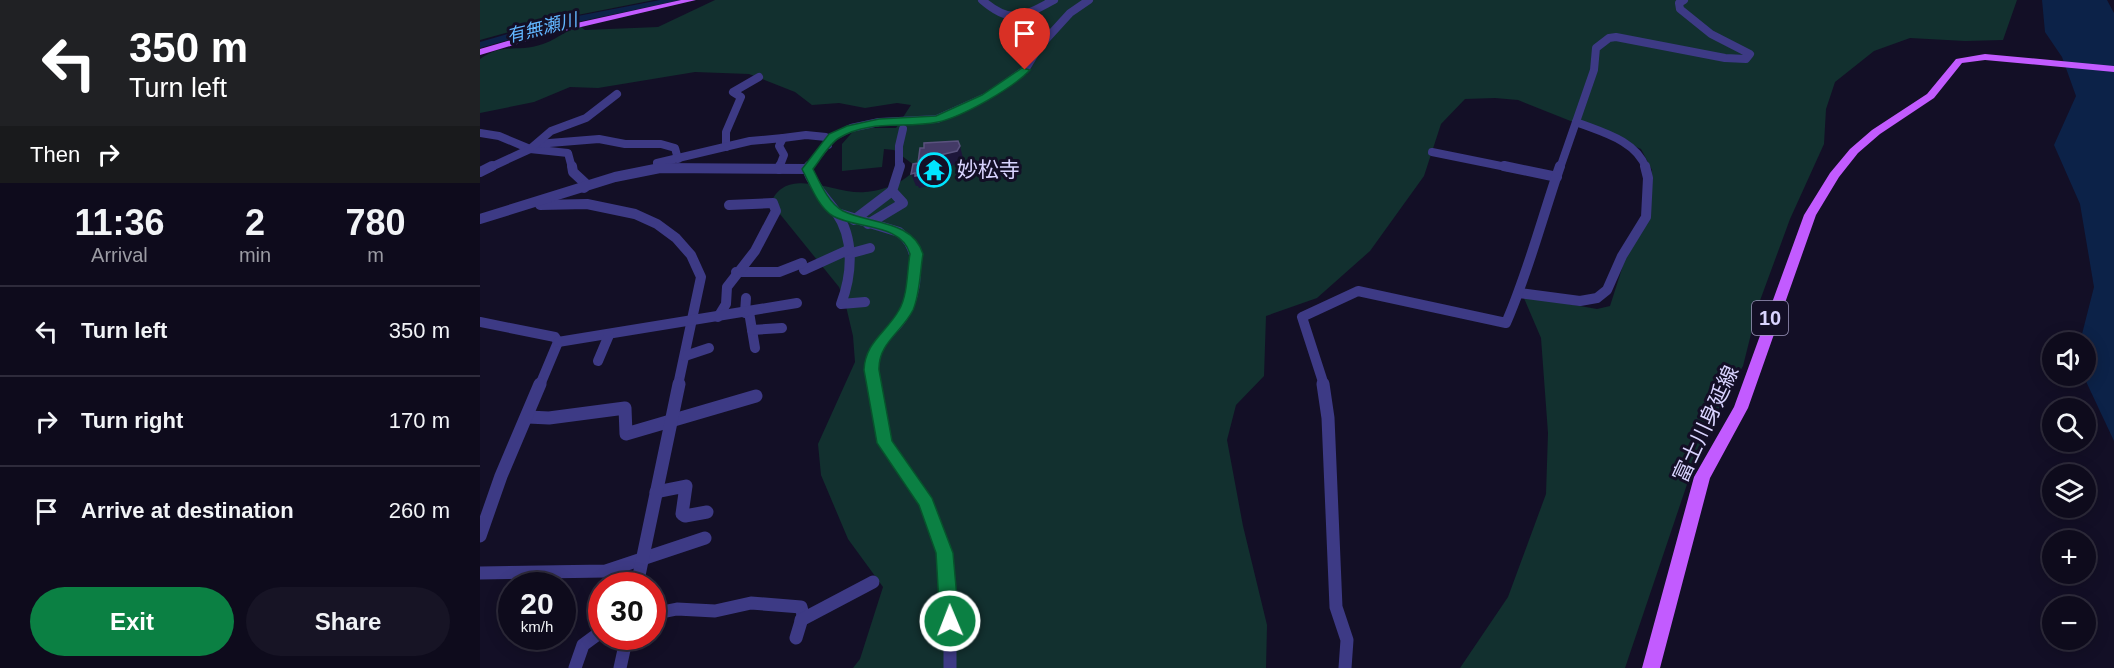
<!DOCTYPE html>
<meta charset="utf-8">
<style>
body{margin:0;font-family:Helvetica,"Noto Sans JP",sans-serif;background:#171425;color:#f1f3f6;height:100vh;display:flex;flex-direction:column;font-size:22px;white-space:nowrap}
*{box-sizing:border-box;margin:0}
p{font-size:20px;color:#9b9ba3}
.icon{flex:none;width:33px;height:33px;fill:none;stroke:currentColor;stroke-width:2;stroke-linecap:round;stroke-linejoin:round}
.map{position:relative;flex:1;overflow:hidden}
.drawer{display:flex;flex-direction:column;background:#0e0b1c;width:480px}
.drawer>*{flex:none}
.guide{background:#202124;color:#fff;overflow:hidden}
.fabs{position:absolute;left:1562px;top:332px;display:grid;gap:12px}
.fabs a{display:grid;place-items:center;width:54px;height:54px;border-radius:50%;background:#0e0b1c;box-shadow:0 3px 15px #0003,0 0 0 2px #2e2b3b;font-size:30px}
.speed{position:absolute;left:18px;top:572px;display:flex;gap:12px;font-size:30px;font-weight:700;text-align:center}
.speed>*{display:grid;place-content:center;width:78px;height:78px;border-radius:50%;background:#0e0b1c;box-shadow:0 3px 15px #0003,0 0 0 2px #2e2b3b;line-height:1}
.speed small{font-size:15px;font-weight:400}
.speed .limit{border:9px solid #d22;background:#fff;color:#111}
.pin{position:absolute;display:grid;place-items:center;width:51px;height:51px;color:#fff;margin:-62px -26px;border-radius:50% 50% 50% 0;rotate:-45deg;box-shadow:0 0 6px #0007}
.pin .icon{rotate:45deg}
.me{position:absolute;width:66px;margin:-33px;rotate:359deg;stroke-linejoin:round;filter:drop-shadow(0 0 4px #0008)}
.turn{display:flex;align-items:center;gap:21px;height:126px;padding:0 30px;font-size:27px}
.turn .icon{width:78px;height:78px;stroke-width:2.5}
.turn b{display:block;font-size:42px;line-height:51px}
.then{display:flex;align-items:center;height:57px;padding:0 30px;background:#0003;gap:12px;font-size:22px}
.eta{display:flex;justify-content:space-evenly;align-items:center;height:102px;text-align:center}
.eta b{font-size:36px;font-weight:700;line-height:42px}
.action{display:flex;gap:12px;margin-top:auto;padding:12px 30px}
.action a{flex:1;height:69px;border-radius:36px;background:#0b8043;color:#fff;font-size:24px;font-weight:700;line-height:69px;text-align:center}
.action a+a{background:#171425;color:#f1f3f6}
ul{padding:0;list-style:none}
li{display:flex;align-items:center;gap:18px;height:90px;padding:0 30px;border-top:2px solid #2e2b3b}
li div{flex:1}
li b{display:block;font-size:22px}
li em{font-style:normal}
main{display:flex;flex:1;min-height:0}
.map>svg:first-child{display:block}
</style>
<main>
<section class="drawer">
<div class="guide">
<div class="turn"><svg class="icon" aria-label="left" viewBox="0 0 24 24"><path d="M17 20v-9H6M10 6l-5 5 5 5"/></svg><div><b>350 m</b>Turn left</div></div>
<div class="then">Then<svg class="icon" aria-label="right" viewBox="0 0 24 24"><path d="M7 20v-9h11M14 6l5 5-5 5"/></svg></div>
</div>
<div class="eta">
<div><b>11:36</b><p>Arrival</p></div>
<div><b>2</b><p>min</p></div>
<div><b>780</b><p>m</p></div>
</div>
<ul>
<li><svg class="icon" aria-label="left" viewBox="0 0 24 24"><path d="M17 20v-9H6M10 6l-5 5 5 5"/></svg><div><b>Turn left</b></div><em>350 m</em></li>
<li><svg class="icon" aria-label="right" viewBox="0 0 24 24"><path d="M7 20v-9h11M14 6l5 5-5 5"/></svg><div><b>Turn right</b></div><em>170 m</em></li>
<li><svg class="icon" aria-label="arrive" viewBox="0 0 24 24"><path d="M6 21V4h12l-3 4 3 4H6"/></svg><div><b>Arrive at destination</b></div><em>260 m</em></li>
</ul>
<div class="action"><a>Exit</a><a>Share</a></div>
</section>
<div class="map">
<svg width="1634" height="668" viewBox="0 0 1634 668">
<rect width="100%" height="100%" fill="#130f26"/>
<g fill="#12302f">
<polygon points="0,0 174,0 72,20 0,40"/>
<path d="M235 0H1537L1523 40 1485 41 1430 38 1394 51 1355 82 1346 109 1344 144 1310 219 1278 306 1263 366 1224 434 1145 668H980L1028 597 1066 494 1068 433 1061 338 1043 296 1117 309 1130 306 1146 256 1168 215 1167 194 1172 170 1161 149 1038 100 1015 98 985 99 961 124 944 176 890 251 837 298 786 316 784 376 756 405 747 440 763 526 787 625 786 668H373L380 659 403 587 368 539 341 475 338 444 375 362 373 336 365 302 359 287 291 203C306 164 356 195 385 192 402 191 424 183 434 170V165L414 150 404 149 402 167 362 171V144L376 128H416L431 105 417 103 385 108 359 103 332 105 315 92 269 74 215 72 118 88 90 87 54 102 0 113V59C23 42 38 53 63 44 78 39 83 31 101 27L105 30 178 27Z"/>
</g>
<polygon fill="#0c2248" points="1562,0 1627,0 1634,13 1634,441 1603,375 1605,375 1605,342 1600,342 1614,287 1600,204 1574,145 1596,96 1582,57 1565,32"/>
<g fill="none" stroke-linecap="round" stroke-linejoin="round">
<polygon fill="#0c2248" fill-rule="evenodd" points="180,0 201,0 74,27 0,48 0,42 72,21"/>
<g stroke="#3d3a85" stroke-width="8">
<path d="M502 0C532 26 543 16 574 0"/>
<path d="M1096 122C1121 132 1156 140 1166 168"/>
<polyline points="0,133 19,136 50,149 88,153 92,168"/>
<polyline points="303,138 326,135 346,137 348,145"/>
<polyline points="57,144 119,139 145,144 181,144 195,148 198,159"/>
<polyline points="246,147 246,132 261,97 253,92 279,77"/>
<polyline points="952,152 1031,168"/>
<polyline points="177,163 270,141 303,138 299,146 304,155 299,168"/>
<polyline points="9,168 50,149 71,131 106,118 137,94"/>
<polyline points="328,168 353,137 371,128 399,122 457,119 506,97 545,70 559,47 590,13 609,0"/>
<polyline points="419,168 419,146 423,129"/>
<polyline points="1080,168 1114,70 1116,48 1129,38 1136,37 1245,58 1266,59 1270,54 1231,34 1200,9 1199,3 1204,0"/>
</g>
<g stroke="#3d3a85" stroke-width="10">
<polyline points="92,166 93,172 107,185 104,188"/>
<polyline points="1024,166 1077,177"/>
<polyline points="299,169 300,166"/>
<path d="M327 169C333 186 346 198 356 212 375 239 372 275 361 304L385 302"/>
<polyline points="0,172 12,166"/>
<polyline points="60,205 107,204 155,214 177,224 196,238 211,255 221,277 198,385"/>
<path d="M357 213 419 232C444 250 438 293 423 317 414 331 398 341 393 358 390 367 392 376 394 385"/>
<polyline points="0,219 135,177 180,168 327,169 329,166"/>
<polyline points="374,220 412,191"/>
<polyline points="388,224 423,203 412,191 420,166"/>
<polyline points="368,254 390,248"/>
<polyline points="324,270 368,250"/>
<polyline points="256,272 299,272 322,263"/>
<polyline points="1039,293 1100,301 1117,298 1127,290 1142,256 1166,217 1168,178 1165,166"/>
<polyline points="269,312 275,348"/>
<polyline points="265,313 266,298"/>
<polyline points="238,317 246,304 247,287 275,251 296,211 293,203 249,205"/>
<polyline points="0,322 75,337 78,342 60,385"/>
<polyline points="272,330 302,328"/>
<polyline points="78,342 317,303"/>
<polyline points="205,356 229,348"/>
<polyline points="118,361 129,335"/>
<path d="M844 385 822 317 878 291 1026 323C1048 273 1062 218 1080 166"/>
</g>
<g stroke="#3d3a85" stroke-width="13">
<polyline points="394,384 405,443 446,502 464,553 470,597 470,668"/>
<polyline points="843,384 848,418 856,607 867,640 865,668"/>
<polyline points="48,417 69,418 145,408 146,434 276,396"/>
<polyline points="176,492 206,486 202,514 205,516 227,512"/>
<polyline points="0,536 21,476 60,384"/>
<polyline points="0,573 126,571 225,538"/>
<polyline points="157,585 199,384"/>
<polyline points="172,614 197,609 235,611 271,603 321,607 323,615 316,638"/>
<polyline points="321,620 393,582"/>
<polyline points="95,668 103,645 122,631"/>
<polyline points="140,668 147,636"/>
</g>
<g fill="#c25bff" fill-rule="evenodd">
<polygon points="201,0 216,0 67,35 0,55 0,49 65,30"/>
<polygon points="1505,54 1634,66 1634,72 1505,60 1482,63 1454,98 1400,134 1378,153 1359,177 1336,215 1268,408 1230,478 1180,668 1162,668 1214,477 1254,407 1324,215 1350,173 1370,149 1392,130 1447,94 1476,59"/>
</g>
</g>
<polygon fill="#1d163a" points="480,146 483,158 481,163 460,168 461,184 439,188 438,186 436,186 431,174 456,156"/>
<polygon fill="#433a66" stroke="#5a527e" stroke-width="1.5" points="478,141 480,146 477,151 456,156 457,172 435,176 435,173 431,174 433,164 438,163 440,148 444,148 444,143"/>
<path fill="#0b8043" stroke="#07532c" stroke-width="1.5" d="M542 68 550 70C533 88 482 117 458 122 425 129 390 119 359 138 349 144 340 160 333 169 340 183 349 204 363 211 389 224 433 220 443 254 440 271 440 294 433 310 422 332 398 343 399 370L412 441 452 498 473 553 479 621 476 627 470 629 463 627 460 621 456 553 439 505 397 443 384 370C385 342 407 332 419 310 428 295 427 270 430 254 422 223 375 229 353 216 338 207 330 184 322 169L349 134 367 126 399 119 456 116 502 95Z"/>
<defs>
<symbol id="temple-ring" viewBox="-11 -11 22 22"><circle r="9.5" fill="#130f26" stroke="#00e5ff" stroke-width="1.5"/><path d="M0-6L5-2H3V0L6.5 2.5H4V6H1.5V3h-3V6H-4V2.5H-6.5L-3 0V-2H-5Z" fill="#00e5ff"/></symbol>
</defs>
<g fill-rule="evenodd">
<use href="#temple-ring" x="435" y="151" width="38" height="38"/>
</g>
<g text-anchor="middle" stroke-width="6" stroke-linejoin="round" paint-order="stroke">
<g font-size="18" font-style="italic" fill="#62b6ff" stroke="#130f26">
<text transform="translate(62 28) rotate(-14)" y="6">有無瀬川</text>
</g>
<rect fill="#130f26" stroke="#9e99be" stroke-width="1.5" x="1272" y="301" width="36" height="34" rx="4.5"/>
<g font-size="20" font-weight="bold" fill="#d9d4ff">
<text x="1290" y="325">10</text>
</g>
<g font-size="21" fill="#d9d4ff" stroke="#130f26" text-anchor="start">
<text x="477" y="177">妙松寺</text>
</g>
<g font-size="21" fill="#d9d4ff" stroke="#130f26">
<text transform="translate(1226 424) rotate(-65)" y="7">富士川身延線</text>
</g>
</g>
</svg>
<div class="fabs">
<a><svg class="icon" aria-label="sound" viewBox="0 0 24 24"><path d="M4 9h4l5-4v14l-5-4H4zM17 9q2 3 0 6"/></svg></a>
<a><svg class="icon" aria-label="search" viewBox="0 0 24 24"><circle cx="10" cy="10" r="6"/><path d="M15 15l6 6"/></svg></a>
<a><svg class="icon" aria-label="layers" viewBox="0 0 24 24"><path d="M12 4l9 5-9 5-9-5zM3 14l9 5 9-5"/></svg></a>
<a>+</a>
<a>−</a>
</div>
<div class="speed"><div>20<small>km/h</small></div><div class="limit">30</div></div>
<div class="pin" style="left:545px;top:70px;background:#d93025"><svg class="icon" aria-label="arrive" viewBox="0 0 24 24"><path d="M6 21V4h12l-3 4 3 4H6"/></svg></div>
<svg class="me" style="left:470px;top:621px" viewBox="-20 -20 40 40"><circle r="17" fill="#0b8043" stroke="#fff" stroke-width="3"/><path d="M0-11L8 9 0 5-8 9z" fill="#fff"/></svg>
</div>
</main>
